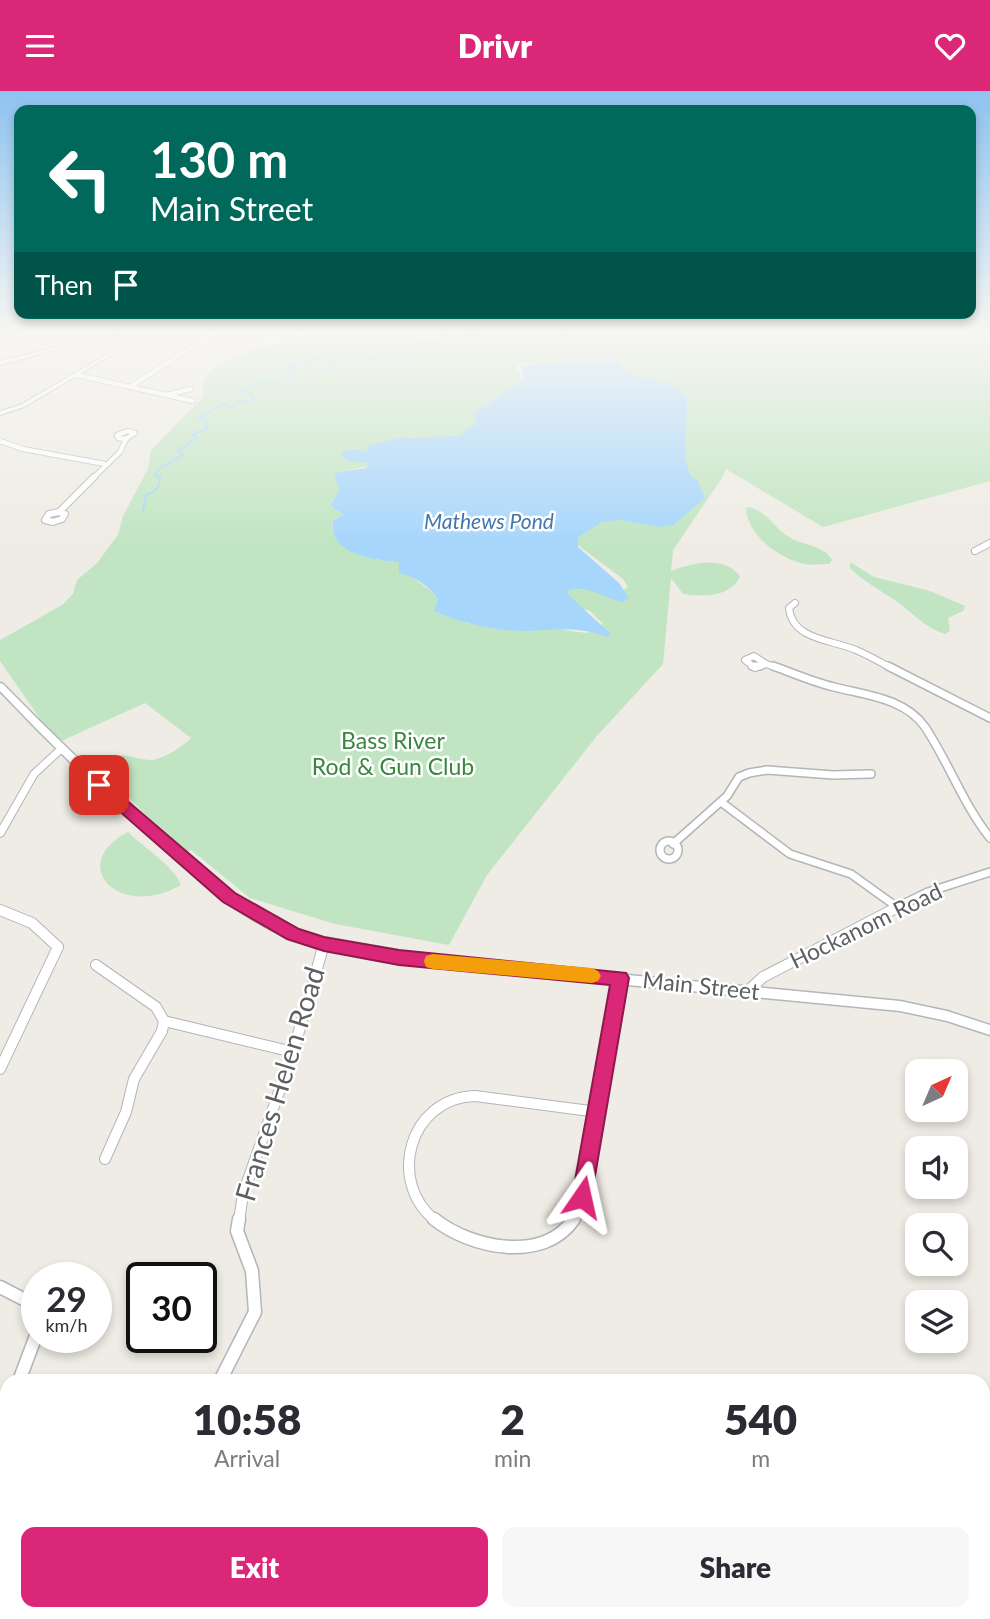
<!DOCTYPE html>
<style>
body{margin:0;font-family:Lato,sans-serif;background:#f7f7f7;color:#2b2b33;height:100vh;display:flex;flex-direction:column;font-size:26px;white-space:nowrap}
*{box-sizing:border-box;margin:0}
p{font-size:23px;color:#7c7c81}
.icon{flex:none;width:38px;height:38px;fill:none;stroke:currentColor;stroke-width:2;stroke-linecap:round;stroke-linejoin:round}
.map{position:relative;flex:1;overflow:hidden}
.details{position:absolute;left:0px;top:1283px;width:990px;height:247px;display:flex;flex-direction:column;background:#fff;border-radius:21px 21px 0 0;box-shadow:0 4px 10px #0003}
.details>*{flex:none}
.hud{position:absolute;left:14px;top:14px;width:962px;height:214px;border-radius:14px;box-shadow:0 4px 10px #0003;background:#00695c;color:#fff;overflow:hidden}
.needle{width:46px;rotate:44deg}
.tools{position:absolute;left:905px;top:968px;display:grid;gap:14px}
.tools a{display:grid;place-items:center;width:63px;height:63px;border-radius:14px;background:#fff;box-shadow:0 4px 10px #0003;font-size:35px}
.speed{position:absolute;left:21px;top:1171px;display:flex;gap:14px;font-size:35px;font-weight:700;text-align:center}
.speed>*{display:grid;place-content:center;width:91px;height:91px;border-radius:50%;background:#fff;box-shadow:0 4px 10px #0003;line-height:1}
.speed small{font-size:18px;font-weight:400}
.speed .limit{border:4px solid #111;border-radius:10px;background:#fff;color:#111}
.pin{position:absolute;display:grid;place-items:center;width:60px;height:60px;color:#fff;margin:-30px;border-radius:14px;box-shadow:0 4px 10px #0006}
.me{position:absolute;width:77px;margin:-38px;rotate:11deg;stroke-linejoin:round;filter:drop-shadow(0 0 5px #0008)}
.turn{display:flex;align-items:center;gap:24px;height:147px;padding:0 21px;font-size:32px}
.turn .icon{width:91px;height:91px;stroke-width:2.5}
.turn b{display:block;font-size:49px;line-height:60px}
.then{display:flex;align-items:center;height:66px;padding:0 21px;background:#0003;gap:14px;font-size:26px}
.eta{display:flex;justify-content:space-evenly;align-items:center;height:119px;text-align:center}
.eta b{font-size:42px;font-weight:800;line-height:49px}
.action{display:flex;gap:14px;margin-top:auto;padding:14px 21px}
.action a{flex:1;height:80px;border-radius:14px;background:#db2777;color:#fff;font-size:28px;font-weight:800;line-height:80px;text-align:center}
.action a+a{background:#f7f7f7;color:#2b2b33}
header{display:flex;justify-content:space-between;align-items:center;height:91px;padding:0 21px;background:#db2777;color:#fff;font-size:32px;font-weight:800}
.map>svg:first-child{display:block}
</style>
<header><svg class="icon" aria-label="menu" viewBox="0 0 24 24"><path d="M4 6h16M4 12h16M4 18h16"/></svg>Drivr<svg class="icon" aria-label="heart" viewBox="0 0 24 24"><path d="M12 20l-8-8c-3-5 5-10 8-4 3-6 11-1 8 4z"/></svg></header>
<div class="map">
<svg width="990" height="1528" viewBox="0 0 990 1528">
<rect width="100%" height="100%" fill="#eeece4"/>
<g fill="#c1e5c2" fill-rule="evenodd">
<path d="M373 240H990V390L823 436 726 378 722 387 673 459 671 480C693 472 722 464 740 485 732 506 702 506 683 503L671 487 663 573 596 646 487 784 449 854 335 833 250 807 191 759 186 761 177 756 100 677C122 654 130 669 152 669 164 668 183 655 191 647L145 612 57 652 0 570V549L62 514 73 503 77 489 97 472 118 444 123 425 148 378 151 359 202 307 204 288 215 275 256 257ZM604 268 624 281 647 287 663 297 683 363 571 449 623 488 628 496C604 512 598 495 576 494 566 494 553 501 543 504L590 520 603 533 587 542 497 531 469 533 436 518 438 509C429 493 407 488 399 471 376 469 326 463 333 428L345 424 330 414 339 400 335 382 372 374V371H361L348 359 367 361 368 357 396 348 414 347 411 345C433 348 466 352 478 329 481 324 482 319 485 314 498 307 517 301 521 285L515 274Z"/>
<path d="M750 416C771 424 773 436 789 446 803 455 824 454 832 469L829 473C820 473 810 475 801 472 777 466 747 443 746 417Z"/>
<path d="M850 471 874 486 930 500 965 515 963 520 948 527 950 540 945 543C922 536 909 517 890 506 875 496 862 489 850 477Z"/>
<path d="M128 741C144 757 174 775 181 794 119 830 66 773 128 741Z"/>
</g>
<path fill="#a6d6fc" d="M603 267C622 269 618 277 632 283 651 291 675 287 687 307L685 368 691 386 698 390 705 407 673 434 661 436 619 429 602 431 578 446V456L619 492 629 507 623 511C604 508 586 491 566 500 568 505 604 536 611 543L608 546C580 535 555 539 526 540 495 540 463 533 434 520L438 509C431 496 414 485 399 482V471C376 469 327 464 333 429L344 424 330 414 339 400 334 382 365 377 372 372 349 370 342 365 343 361 354 358 367 361 369 354 399 347 459 345 476 332V321L524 288 521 275Z"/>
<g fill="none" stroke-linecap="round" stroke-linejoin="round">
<g stroke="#a6d6fc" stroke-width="2">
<polyline points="555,240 561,240"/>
<polyline points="570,240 574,243 558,245 565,249 559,253 562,255 582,264 599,257 612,264 607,269"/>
<path d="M143 420 146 404C156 400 160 397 160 386L155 384 160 377 183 364 178 360 197 347 192 344 209 337 205 335 206 329 198 327C209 323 215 315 226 313L231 317 242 310 253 311 254 306 250 301 241 300 242 298 268 289 276 291 282 286 297 288V285L291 283 295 276 285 274 288 272H310L309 268H320L321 279 328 280 344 265 371 268 410 261 411 255 422 250 453 253 452 249 443 246 451 241 474 246 482 243 472 240"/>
</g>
<defs>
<g id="minor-far4">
<path d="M205 247C242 260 276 252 312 240"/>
<polyline points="77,284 193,310"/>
<polyline points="130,296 209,245 222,240"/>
<polyline points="166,304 191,298"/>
<polygon points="128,340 135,342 126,348 118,347 117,344"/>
<polyline points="0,350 23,358 105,373"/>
<polyline points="92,388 120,361 126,348"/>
</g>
<g id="minor-far3">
<polyline points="59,421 94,386"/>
<polygon points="59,421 65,423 62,428 53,431 45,429 49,423"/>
<polyline points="975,460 990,452"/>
<path d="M795 512 789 517C792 549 833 549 856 559 868 564 880 571 891 577"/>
<polyline points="766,573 778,577"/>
<polyline points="755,577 745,569 754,565 766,573"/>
<polyline points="755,577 766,573"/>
</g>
<g id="minor-far2">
<polyline points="752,575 760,575"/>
<path d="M773 575C793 582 813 591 834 596 865 604 905 607 925 636 949 672 963 713 990 747"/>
<polyline points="888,575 990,627"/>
<polyline points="721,711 790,763 851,783 897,816"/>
<circle cx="669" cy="759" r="9"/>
<polyline points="673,753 727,705 739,686 749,682 767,679 833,684 871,683"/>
<polyline points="891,819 928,801 990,781"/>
</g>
<g id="minor-far1">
<polyline points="0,819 32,832 58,856 0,978"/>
<polyline points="96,874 156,916 164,930 293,961"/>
<polyline points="748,900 763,886 894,818"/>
<polyline points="598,1021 620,887"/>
<polyline points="105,1068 126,1021 134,988 162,940 164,930"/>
<polyline points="239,1130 243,1103 293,961 324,853"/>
<path d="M436 1130C386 1091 409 1007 475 1005L598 1021"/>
<polyline points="573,1130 582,1108 598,1021"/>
</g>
<g id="minor">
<path d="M434 1128C470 1157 544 1173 574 1128"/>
<polyline points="0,1196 31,1212 37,1221"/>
<polyline points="19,1290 37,1242"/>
<polyline points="220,1290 255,1221 252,1180 237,1140 239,1128"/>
<polyline points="0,1340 7,1321"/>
<polyline points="427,1522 430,1528"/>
<polyline points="82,1528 85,1522"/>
</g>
<g id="tertiary">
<polygon points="121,240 128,240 0,274 0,270"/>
<polygon points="147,240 152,240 24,316 0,324 0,320 20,314"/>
<polygon points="61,655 64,656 65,658 64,660 37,685 3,745 0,746 0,735 31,681 58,656"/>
</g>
<path id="secondary" d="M0 592 3 593C58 649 114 703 173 754 207 783 240 814 280 833 317 851 359 855 399 862L900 910 947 920 990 934V944L947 930 900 920 399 872C357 864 315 858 276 841 235 822 202 791 169 762 110 711 54 657 0 600Z"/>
</defs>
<use href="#minor-far4" stroke="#b2b5b9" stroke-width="6"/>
<use href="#minor-far3" stroke="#b2b5b9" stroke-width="8"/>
<use href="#minor-far2" stroke="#b2b5b9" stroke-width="10"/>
<use href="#minor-far1" stroke="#b2b5b9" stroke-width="12"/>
<use href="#minor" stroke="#b2b5b9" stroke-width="15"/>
<use href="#tertiary" stroke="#b2b5b9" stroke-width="2"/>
<use href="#secondary" stroke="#b3b7bb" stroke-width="3"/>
<use href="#minor-far4" stroke="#fff" stroke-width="4.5"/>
<use href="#minor-far3" stroke="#fff" stroke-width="6"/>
<use href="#minor-far2" stroke="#fff" stroke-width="7"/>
<use href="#minor-far1" stroke="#fff" stroke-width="10"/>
<use href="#minor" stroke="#fff" stroke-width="12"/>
<use href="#tertiary" fill="#fff" fill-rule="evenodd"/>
<use href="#secondary" fill="#fff" fill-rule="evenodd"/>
</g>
<linearGradient id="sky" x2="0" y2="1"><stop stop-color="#8dc2f0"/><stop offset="0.53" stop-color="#f7f6f3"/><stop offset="1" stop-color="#f7f6f3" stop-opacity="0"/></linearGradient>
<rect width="990" height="454" fill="url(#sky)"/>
<polygon fill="#db2777" stroke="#8e194d" stroke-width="2" points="99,689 104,690 235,802 299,838 324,846 399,859 626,882 629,887 590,1114 582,1117 575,1114 572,1106 610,894 399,874 324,860 287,848 223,811 94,698 92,694 94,690"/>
<polygon fill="#f59e0b" points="433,863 592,877 598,880 601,885 598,890 592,892 433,878 426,876 424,870 426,865"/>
<g text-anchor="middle" stroke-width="5" stroke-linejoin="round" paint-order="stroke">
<g font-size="21" font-style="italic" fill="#4376ae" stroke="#fff">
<text x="489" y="438">Mathews Pond</text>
</g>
<g font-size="23" fill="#39863e" stroke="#fff">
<text x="393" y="658">Bass River<tspan x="393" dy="26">Rod &amp; Gun Club</tspan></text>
</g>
<g font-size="23" fill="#5c6064" stroke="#fff">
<text transform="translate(866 835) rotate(-26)" y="8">Hockanom Road</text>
<text transform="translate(701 895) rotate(6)" y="8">Main Street</text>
</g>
<g font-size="28" fill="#5c6064" stroke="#fff">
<text transform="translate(280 993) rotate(-73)" y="10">Frances Helen Road</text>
</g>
</g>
</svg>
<div class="tools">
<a><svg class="needle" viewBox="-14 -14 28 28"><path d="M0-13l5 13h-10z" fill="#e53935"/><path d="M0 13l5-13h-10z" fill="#7c7c81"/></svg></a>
<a><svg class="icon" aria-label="sound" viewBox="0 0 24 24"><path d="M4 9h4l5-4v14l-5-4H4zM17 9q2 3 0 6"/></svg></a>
<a><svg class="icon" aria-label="search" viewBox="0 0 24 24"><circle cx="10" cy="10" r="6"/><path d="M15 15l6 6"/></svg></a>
<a><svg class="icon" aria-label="layers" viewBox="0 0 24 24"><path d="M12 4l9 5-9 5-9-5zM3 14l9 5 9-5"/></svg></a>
</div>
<div class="speed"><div>29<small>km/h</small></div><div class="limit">30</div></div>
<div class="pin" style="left:99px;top:694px;background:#d93025"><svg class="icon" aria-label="arrive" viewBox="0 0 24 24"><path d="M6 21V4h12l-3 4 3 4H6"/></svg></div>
<svg class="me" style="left:582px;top:1106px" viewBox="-20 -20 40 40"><path d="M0-17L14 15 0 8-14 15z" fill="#db2777" stroke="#fff" stroke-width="4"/></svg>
<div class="hud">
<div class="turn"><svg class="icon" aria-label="left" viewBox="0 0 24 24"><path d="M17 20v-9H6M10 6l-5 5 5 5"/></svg><div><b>130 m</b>Main Street</div></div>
<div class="then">Then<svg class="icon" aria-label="arrive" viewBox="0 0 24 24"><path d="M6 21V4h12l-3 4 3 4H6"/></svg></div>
</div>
<section class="details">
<div class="eta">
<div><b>10:58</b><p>Arrival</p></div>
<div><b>2</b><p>min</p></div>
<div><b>540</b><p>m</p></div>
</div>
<div class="action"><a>Exit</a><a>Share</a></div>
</section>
</div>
